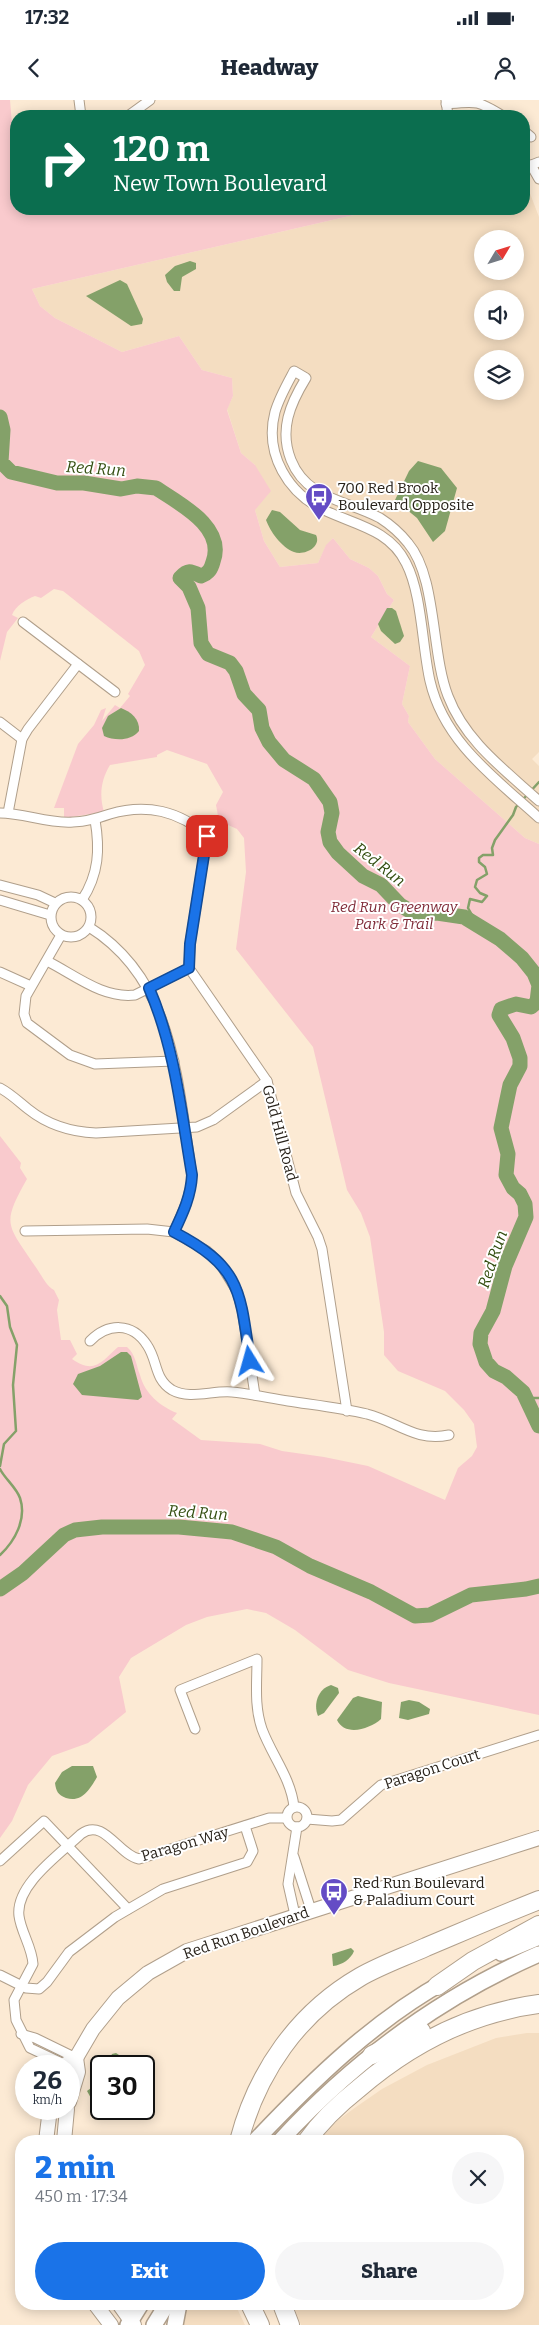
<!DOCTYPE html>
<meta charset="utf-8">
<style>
body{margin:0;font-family:Bitter,serif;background:#f6f6f7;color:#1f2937;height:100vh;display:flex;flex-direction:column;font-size:19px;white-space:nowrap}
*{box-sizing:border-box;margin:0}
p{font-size:16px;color:#747a83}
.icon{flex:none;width:28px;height:28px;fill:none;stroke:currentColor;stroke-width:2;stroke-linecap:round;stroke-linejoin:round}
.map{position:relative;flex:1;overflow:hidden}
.drawer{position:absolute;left:15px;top:2035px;width:509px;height:175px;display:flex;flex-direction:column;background:#fff;border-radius:20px;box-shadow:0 2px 12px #0003}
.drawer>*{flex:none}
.top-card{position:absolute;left:10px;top:10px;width:520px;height:105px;border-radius:20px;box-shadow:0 2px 12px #0003;background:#0b6e4f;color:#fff;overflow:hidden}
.needle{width:32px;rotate:52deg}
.fabs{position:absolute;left:474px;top:130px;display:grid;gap:10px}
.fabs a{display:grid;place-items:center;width:50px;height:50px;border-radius:50%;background:#fff;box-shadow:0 2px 12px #0003;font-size:25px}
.speed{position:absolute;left:15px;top:1955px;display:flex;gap:10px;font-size:25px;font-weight:700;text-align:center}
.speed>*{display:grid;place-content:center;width:65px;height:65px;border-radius:50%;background:#fff;box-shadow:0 2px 12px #0003;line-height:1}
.speed small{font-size:12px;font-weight:400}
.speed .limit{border:2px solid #111;border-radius:8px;background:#fff;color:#111}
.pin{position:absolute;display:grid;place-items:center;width:42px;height:42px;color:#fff;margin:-21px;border-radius:10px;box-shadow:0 2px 8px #0006}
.me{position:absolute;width:55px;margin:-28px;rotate:352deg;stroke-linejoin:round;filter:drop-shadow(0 0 4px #0008)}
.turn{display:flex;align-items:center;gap:18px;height:105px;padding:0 20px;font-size:22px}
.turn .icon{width:65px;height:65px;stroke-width:2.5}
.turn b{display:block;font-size:35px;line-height:42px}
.round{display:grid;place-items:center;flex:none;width:52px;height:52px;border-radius:26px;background:#f6f6f7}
.summary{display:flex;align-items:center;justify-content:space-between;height:85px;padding:0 20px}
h1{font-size:30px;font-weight:800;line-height:38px;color:#1a73e8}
.cta{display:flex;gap:10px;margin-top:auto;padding:10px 20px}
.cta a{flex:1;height:58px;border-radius:30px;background:#1a73e8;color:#fff;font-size:20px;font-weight:800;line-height:58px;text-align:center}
.cta a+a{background:#f6f6f7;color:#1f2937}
.status{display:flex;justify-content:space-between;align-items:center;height:35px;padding:0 25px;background:#fff;direction:ltr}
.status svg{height:14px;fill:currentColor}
header{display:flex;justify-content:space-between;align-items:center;height:65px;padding:0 20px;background:#fff;font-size:22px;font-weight:800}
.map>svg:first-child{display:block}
</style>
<div class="status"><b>17:32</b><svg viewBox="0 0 49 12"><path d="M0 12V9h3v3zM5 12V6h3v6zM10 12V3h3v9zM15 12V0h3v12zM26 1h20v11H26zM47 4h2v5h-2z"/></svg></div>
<header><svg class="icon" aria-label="back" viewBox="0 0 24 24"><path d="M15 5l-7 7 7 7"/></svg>Headway<svg class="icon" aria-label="person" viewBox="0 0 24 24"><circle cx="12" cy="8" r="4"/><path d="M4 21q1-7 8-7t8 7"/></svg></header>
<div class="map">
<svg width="539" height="2225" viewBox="0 0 539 2225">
<rect width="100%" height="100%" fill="#fcead4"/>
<g fill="#f4ddc1" fill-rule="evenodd">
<path d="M524 82 526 83 539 117V652L532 659 539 666V744L525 738 435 659 408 622 409 616 402 604 410 566 371 537 394 500 387 494 378 476 369 468 350 459 333 438 326 446 318 463 280 467 264 441 255 410V365L241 353 227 309 233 296 232 278 202 270 179 236 122 252 55 218 40 206 32 189 380 109H524ZM482 139H515V171H482ZM482 199H515V231H482ZM482 259H515V291H482Z"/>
<polygon points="527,1933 539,1933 539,2225 301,2225 293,2204 518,2204 518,2041 319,2041 337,2021 356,2007 382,1989 427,1965 496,1938"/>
<polygon points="184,2204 235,2204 245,2225 179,2225"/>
</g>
<path fill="#f9cacd" d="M0 0H10L12 24 16 44V109H380L32 189 40 206 55 218 122 252 179 236 202 270 232 278 233 296 227 310 241 353 255 365 271 391 255 410 264 441 280 467 318 463 326 445 333 438 350 459 369 468 378 476 387 494 394 500 371 537 410 566 402 604 409 616 408 622 435 659 525 738 539 744V1615L389 1583 348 1570 295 1530 266 1513 247 1509 207 1517 186 1525 131 1558 119 1577 126 1612 88 1643 52 1656 28 1685 12 1721 0 1738V1036L21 1063 20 1068 27 1079C1 1125 7 1124 35 1166 41 1174 46 1186 54 1190L59 1200 57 1210 61 1240H70L77 1254 72 1259C95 1275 102 1261 118 1247H127C136 1255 136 1265 140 1275 145 1294 160 1306 177 1313L172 1319 201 1340 260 1344 282 1351 324 1357 368 1366 445 1400 458 1368 472 1356 477 1347 474 1324 464 1310 445 1291 398 1271 384 1255V1232L370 1137 361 1113 347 1090 313 947 236 849 246 772 244 738 237 729 219 721 216 705 223 692 207 664 167 650 157 655V657L110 665C101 680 99 695 104 712L64 718V708H54L78 644 94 625 101 610 106 608 102 621 115 605 120 608 130 596 128 594 145 565 139 551 63 491 54 489 41 498 35 496C27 499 15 506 12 515L18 518 7 532 0 561Z"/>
<g fill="#84a169">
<polygon points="190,161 196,163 196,169 182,177 180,191 174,191 167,182 165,175 175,166"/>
<polygon points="120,180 127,184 143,219 142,224 131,226 86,196"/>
<polygon points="418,361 441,368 457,388 445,431 433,442 417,418 395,400 409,371"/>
<path d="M272 410 280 412 300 430 316 435C322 447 304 456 294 452 281 447 270 431 266 420Z"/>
<polygon points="387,508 392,508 396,511 404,536 400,542 395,544 381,531 378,524"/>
<path d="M121 608C131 612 140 619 139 631 131 641 115 641 104 636L102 628 108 616Z"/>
<polygon points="121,1252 127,1252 131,1256 142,1297 138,1300 82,1295 73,1284 78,1274 100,1266"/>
<path d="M331 1585 338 1588 339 1593 324 1613 318 1616C313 1604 318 1589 331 1585Z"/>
<path d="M358 1596 382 1602 381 1619C370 1629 345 1637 337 1620L353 1598Z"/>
<polygon points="409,1600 419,1602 430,1609 429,1614 408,1620 399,1618 401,1602"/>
<path d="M72 1666H93L97 1677C90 1689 82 1703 66 1698 58 1695 56 1691 55 1683L62 1672Z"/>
<path d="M351 1848 354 1851C351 1859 342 1865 333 1866L332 1854Z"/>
<polygon points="116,1953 119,1955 122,1963 121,1966 106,1966 112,1954"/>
<polygon points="101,1986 101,1999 92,2000 87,1991 91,1988"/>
</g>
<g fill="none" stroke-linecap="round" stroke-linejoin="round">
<g stroke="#84a169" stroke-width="2.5">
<polyline points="469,820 472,815 468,808 470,799 482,802 487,796 480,793 475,787 477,780 487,774 485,767 479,762 479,758 483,755 493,755 492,748 495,740 513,715 516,707 539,682"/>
<polyline points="534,873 539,871"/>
<polyline points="0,1196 7,1206 10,1227 17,1245 13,1285 16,1331 4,1344 0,1366"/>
<polyline points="527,1298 539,1298"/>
<path d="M0 1369C5 1379 16 1387 20 1398 27 1419 15 1441 0 1455"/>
</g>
<g stroke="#84a169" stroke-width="15">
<path d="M0 317 3 330 1 362 11 372 57 383H84L121 389 137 386 156 388C180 404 226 427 213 462 211 469 209 473 201 476 191 471 188 469 180 478L189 487 198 508 201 543 208 554 230 563 236 571 244 594 259 610 262 628 269 642 284 660 314 679 330 702 332 713 328 732 330 742 338 753 363 776 381 785 400 805 417 815 437 813 464 817 500 839 522 858 534 873 539 885 537 902 531 907 516 904 501 909 499 915 513 938 520 958V966L510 985 501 1028 508 1054 506 1075 513 1088 520 1094 525 1104 526 1117 505 1166 493 1211 481 1233 480 1244 486 1262 494 1271 506 1277 523 1292 539 1326"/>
<polyline points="0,1489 23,1473 64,1435 75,1430 102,1427 179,1427 232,1432 276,1447 310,1466 371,1492 415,1516 430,1515 471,1495 526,1489 539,1486"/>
</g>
<defs>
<g id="street">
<polyline points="79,0 81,16"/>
<polyline points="446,0 448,16"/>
<path d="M446 4C477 1 477 0 503 16"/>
<polyline points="128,16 150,0"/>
<polyline points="524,31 531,37"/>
<polyline points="531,65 539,79"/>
<polyline points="524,68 539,62"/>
<polyline points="23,522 115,592"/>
<polyline points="0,622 22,639"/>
<path d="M539 701C505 670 465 641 448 596 431 553 437 477 408 443 400 433 391 425 380 418 347 400 307 400 291 360 279 330 290 304 306 278L294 271C287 284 279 298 275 312 264 354 288 394 326 411 356 425 390 430 406 463 422 494 422 546 430 581 444 642 495 678 539 718"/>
<path d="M0 713C25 713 48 724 73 722 86 722 98 718 110 714 146 703 180 711 207 736L190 844 189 868"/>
<polyline points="8,713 22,639 28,629 78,564"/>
<polyline points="0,785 38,795 55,803"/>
<circle cx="71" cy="817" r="20"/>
<polyline points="0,800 50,815"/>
<path d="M82 800C99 774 100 749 95 720"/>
<path d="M89 827C176 881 177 984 192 1075 191 1097 182 1113 174 1132"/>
<polyline points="61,835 26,896 24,914 27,923 70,955 95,964 174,961"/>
<path d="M47 861C75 875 103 899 135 895L189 868 267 981 296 1093 318 1137 322 1149 347 1311"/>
<polyline points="0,872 31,886"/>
<path d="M0 988C11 994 18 1001 28 1009 48 1025 70 1032 96 1033L197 1027 213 1020 267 981"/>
<polyline points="25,1131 147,1129 174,1132 207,1151 219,1162 237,1191 242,1209 255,1295"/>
<path d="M90 1241C108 1223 132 1222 147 1245 158 1261 154 1279 172 1290 190 1300 213 1290 232 1292 251 1294 269 1298 288 1301 314 1305 341 1308 367 1314 398 1322 415 1342 449 1335"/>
<path d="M195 1629 180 1590 257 1559C257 1583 254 1606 262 1629 272 1656 291 1678 294 1707"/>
<circle cx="297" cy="1717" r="10"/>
<polyline points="307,1719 332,1721 341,1720 381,1685 539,1635"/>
<polyline points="294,1757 311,1810"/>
<polyline points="0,1761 44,1721 128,1809"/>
<polyline points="295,1815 288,1784 297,1727"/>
<polyline points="0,1875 26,1888 39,1889 47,1882 69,1852 115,1817 163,1789 247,1762 253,1751 245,1726"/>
<polyline points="21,1934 35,1938 76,1958"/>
<path d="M64 1964 30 1948 16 1920 14 1900 33 1864C32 1847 21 1832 19 1816 15 1785 60 1754 81 1734 104 1717 118 1755 139 1759L269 1718H286"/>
</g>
<g id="secondary">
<polyline points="63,1966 76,1958 93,1929 118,1898 148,1873 187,1851 539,1738"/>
<polyline points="69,2002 78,1972 76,1958"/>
<polyline points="46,2041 50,2009"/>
<polyline points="64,2041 67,2009"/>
<polyline points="95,2204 111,2225"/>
<polyline points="119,2204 134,2225"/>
</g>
<g id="primary">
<polyline points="501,1853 539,1837"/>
<path d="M255 2041C312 1981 373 1921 447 1880"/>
<path d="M280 2041C353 1962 440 1897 539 1854"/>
<polyline points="128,2225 141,2204"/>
<polyline points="154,2225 167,2204"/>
<polyline points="175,2225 179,2204"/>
</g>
<g id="highway">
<polyline points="437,1886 473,1861 539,1825"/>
<polyline points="372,1955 421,1931"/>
<path d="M239 2041C257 1972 298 1913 360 1877 381 1865 404 1857 426 1847 464 1831 501 1815 539 1800"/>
<path d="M307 2041C321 2021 339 2004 358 1989 410 1944 470 1913 539 1904"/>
<polyline points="250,2204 260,2225"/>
<polyline points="282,2204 290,2225"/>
</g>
</defs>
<use href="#street" stroke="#b09f8b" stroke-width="11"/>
<use href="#secondary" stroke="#b09f8b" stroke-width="16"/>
<use href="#primary" stroke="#b09f8b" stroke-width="18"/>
<use href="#highway" stroke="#b09f8b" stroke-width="20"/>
<use href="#street" stroke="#fff" stroke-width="9"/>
<use href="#secondary" stroke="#fff" stroke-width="14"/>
<use href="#primary" stroke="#fff" stroke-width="15"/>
<use href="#highway" stroke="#fff" stroke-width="18"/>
</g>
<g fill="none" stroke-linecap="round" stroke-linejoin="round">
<defs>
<path id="route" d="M207 736 190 844 189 868 149 888C175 948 181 1011 192 1075 191 1096 183 1113 174 1132 241 1167 240 1190 250 1261"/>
</defs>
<use href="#route" stroke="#114b97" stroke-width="12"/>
<use href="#route" stroke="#1a73e8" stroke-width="9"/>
</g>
<defs>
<symbol id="bus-pin" viewBox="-11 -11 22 30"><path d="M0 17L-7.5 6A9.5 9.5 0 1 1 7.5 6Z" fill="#644cc5" stroke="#fff"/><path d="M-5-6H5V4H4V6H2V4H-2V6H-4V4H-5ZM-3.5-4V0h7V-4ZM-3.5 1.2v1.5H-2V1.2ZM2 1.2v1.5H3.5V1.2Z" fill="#fff"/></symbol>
</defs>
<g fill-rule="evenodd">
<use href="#bus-pin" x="303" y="381" width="32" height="43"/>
<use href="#bus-pin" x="318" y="1776" width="32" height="43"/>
</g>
<g text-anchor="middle" stroke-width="4" stroke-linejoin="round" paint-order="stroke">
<g font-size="15" fill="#28221a" stroke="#fff" text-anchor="start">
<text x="338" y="393">700 Red Brook<tspan x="338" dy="17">Boulevard Opposite</tspan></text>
<text x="353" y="1788">Red Run Boulevard<tspan x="353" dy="17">&amp; Paladium Court</tspan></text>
</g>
<g font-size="15" font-style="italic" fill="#802c39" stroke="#fff">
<text x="394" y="812">Red Run Greenway<tspan x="394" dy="17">Park &amp; Trail</tspan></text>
</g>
<g font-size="15" fill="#28221a" stroke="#fff">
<text transform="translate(280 1033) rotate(75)" y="5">Gold Hill Road</text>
<text transform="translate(432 1669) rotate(-18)" y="5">Paragon Court</text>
<text transform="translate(185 1744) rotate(-16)" y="5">Paragon Way</text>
<text transform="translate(246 1833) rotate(-19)" y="5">Red Run Boulevard</text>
</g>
<g font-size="16" font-style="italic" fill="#324d0f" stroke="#fff">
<text transform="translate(96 368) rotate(4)" y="6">Red Run</text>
<text transform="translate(380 764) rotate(38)" y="6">Red Run</text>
<text transform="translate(492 1159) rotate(-71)" y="6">Red Run</text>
<text transform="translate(198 1412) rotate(4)" y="6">Red Run</text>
</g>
</g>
</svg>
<div class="fabs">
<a><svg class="needle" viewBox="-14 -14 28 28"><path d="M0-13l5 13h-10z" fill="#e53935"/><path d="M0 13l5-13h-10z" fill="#747a83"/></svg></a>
<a><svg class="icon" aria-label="sound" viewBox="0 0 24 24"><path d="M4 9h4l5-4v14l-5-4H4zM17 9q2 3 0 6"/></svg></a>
<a><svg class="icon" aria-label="layers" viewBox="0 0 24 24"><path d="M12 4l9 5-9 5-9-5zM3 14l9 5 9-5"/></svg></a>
</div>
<div class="speed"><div>26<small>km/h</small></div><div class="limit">30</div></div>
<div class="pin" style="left:207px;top:736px;background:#d93025"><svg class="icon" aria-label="arrive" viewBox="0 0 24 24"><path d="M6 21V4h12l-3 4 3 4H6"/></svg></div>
<svg class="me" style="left:250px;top:1261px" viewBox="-20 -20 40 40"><path d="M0-17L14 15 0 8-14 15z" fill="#1a73e8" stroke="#fff" stroke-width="4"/></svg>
<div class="top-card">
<div class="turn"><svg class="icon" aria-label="right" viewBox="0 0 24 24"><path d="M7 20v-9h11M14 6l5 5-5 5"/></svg><div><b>120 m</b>New Town Boulevard</div></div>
</div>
<section class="drawer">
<div class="summary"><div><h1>2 min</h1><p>450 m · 17:34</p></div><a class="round"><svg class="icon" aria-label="close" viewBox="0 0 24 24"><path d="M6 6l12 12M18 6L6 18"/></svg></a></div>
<div class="cta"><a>Exit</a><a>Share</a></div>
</section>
</div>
